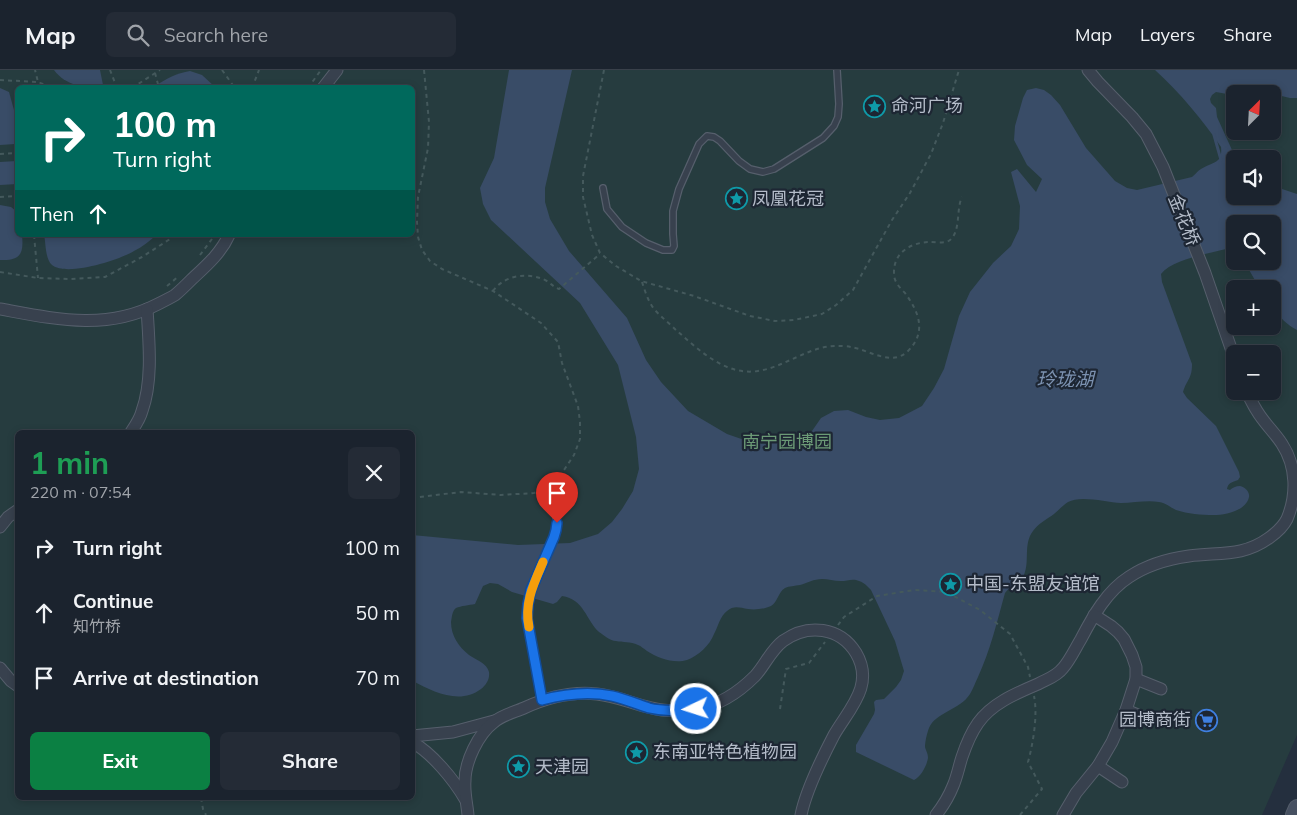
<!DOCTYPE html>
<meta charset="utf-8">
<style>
body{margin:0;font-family:Mulish,"Noto Sans SC",sans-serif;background:#242b36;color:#f1f3f6;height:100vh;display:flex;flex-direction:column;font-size:19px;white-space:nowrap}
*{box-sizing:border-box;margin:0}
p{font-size:16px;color:#a0a4aa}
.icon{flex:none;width:28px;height:28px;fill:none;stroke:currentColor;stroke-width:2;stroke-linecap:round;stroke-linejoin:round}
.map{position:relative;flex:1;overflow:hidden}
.panel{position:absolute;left:15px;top:360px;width:400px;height:370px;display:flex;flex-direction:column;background:#1b232e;border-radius:8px;box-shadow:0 2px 8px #0003,0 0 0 1px #39404a}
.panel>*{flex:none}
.hud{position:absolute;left:15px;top:15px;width:400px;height:152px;border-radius:8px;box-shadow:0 2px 8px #0003,0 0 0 1px #39404a;background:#00695c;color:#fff;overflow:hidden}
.needle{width:32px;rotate:24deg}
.fabs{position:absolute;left:1226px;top:15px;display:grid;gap:10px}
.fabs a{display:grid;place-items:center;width:55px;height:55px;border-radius:8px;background:#1b232e;box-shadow:0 2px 8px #0003,0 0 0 1px #39404a;font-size:25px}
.pin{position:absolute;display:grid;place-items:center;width:42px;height:42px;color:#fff;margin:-51px -21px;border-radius:50% 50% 50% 0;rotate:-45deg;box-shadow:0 0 5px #0007}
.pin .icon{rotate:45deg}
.me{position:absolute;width:55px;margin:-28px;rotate:266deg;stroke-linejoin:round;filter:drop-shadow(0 0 4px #0008)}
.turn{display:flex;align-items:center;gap:18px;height:105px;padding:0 15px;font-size:22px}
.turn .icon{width:65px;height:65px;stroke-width:2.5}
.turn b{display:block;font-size:35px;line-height:42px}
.then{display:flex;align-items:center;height:48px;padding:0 15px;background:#0003;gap:10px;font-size:19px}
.round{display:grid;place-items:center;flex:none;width:52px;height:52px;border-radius:8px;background:#242b36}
.headline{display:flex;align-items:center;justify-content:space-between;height:85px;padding:0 15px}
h1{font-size:30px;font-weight:700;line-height:38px;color:#1e9e55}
.cta{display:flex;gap:10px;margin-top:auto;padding:10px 15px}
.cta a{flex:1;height:58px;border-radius:8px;background:#0b8043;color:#fff;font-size:20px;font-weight:700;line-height:58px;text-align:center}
.cta a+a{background:#242b36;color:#f1f3f6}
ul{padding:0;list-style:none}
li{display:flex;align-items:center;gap:15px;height:65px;padding:0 15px}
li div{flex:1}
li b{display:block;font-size:19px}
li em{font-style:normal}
header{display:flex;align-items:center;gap:30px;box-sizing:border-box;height:70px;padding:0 25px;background:#1b232e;border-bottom:1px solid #39404a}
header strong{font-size:24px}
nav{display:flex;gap:28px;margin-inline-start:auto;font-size:18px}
.search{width:350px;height:45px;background:#242b36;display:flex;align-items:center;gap:12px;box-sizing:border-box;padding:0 18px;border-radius:8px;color:#a0a4aa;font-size:19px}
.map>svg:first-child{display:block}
</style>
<header>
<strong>Map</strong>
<div class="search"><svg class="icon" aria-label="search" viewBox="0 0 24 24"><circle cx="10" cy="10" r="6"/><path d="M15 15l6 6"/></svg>Search here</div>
<nav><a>Map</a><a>Layers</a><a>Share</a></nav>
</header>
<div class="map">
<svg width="1297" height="745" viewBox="0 0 1297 745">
<rect width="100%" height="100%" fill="#242f3e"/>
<path fill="#263c3f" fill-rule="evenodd" d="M0 0H1297V665L1262 745H0ZM18 18H412V165H18ZM1235 24H1272V61H1235ZM1235 89H1272V126H1235ZM1235 154H1272V191H1235ZM1235 219H1272V256H1235ZM1235 284H1272V321H1235ZM18 362H412V728H18Z"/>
<g fill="#394c67">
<path d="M54 0H100L103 15 101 18C83 18 65 15 54 0Z"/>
<path d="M509 0H572L545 118V132L550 149 569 181 627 248 646 290 661 312 688 341 727 364 753 373 768 374 812 361 821 348 834 341 848 340 866 347 880 350 899 348 922 336 934 318 944 299 959 246 970 222 993 193 1011 176 1019 159 1020 136 1011 102 1017 99 1036 122 1042 109 1027 95 1014 70 1015 56 1023 28 1027 20 1036 18 1044 20 1051 25 1060 35 1086 78 1115 111 1127 118 1137 120 1192 107C1196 104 1197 101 1201 99 1212 92 1223 94 1221 77 1202 49 1180 23 1155 0H1297V28H1290L1273 24 1256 17 1227 24 1216 22 1212 25 1210 29 1211 33 1216 38 1217 47 1232 80 1240 89H1235V126H1272L1273 116 1297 124V260C1287 255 1280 247 1273 239L1272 219H1260L1244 191H1272V154H1235V181L1233 180 1226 179C1207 184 1173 189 1161 204L1162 212 1192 294C1192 309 1187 309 1183 322L1187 328 1216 356 1239 402 1240 407 1238 410C1232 412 1228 413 1227 419L1230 420C1232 418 1236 416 1240 416 1245 417 1250 422 1249 427 1246 441 1225 445 1214 445 1201 445 1188 444 1176 440 1170 437 1166 433 1159 432 1147 430 1133 433 1121 433 1106 432 1080 425 1068 432 1063 435 1059 440 1054 444 1047 449 1038 454 1033 461 1023 474 1030 491 1024 505 1021 513 1010 516 1005 523 997 552 990 581 978 607 975 613 973 619 970 624 960 640 936 642 929 658 927 663 925 672 925 677 926 681 928 683 928 688 927 695 921 707 914 710L856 682V675L874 644 875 640 874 632 876 630 884 629 896 617 901 610 904 601 895 571 871 520C867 516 865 513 859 511 853 508 847 511 841 511 834 511 828 509 822 509 814 509 807 513 800 515 795 516 789 516 785 518 778 522 778 532 771 536 765 539 755 540 748 539 740 538 734 535 727 541 720 546 718 557 714 564 710 575 698 586 687 590 674 594 658 588 647 581 644 579 641 576 638 575 630 571 623 573 616 571 610 571 604 565 599 562 586 550 584 529 562 526L557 532 553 534 512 522 498 514 490 513 483 516 475 534C469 535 461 536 456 538 452 541 452 547 451 552 451 566 459 577 469 585 476 590 487 593 489 602 490 609 486 615 481 619 460 635 433 622 413 611L412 465 518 475 570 473 598 464 612 452 622 439 633 421 639 399 636 367 618 295 580 233 491 150 483 134 480 118 494 88Z"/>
<path d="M190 1 202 5 215 17H154C165 9 177 3 190 1Z"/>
<polygon points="0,18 9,22 17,51 17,72 15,74 0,75"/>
<polygon points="17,91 17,114 0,115 0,92"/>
<path d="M0 135 11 137 17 142 18 165H22C24 184 20 191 0 190Z"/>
<path d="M44 165H156C150 171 142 177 134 181 119 190 67 207 52 195 45 189 46 173 44 165Z"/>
</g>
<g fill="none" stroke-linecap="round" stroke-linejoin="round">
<polyline stroke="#394c67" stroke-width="3" points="1214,65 1221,90"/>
<defs>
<g id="lane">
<polyline points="603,118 607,139 622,157 646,173 663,180 672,180 674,176 673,164 673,141 679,119 699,74 707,66 714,67 720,71 739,91 750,99 763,102 774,99 823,68 834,56 838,47 839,34 837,0"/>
<polyline points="542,630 527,548 528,534 531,520 556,460 557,453 551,418"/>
</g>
<g id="street">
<polyline points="1088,0 1098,12 1132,47 1146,64 1163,97 1205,203 1235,290"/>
<polyline points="323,18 337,0"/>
<path d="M0 239C55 249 106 261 158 234 164 231 170 228 175 225 181 220 187 214 192 209 206 196 221 183 229 165"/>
<path d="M131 362C135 356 140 349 142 341 153 311 149 271 147 239"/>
<polyline points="0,457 8,447 18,440"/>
<polyline points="0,598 11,611 18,616"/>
<polyline points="1136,609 1161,619"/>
<polyline points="1126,640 1145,648"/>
<polyline points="412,666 453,662 494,651"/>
<path d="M412 672C432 683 454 710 465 729"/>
<polyline points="1098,696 1122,712"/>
<path d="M468 745C467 734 464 722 465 711 465 692 478 664 494 652 502 645 515 642 524 638 548 627 571 621 597 624 617 626 633 634 652 638 666 642 682 641 697 639 720 635 739 622 755 606 765 595 771 580 783 571 808 553 840 557 856 583 875 615 849 639 834 665 822 688 806 720 801 745"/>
<path d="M936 745C943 736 949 726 953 716 957 707 959 696 962 687 966 675 971 663 978 653 992 633 1017 623 1038 614 1047 609 1056 607 1063 598 1070 590 1075 579 1081 569 1093 546 1107 521 1129 507 1147 495 1167 489 1189 486 1219 482 1243 487 1269 468 1276 463 1283 457 1287 449 1297 425 1297 397 1282 374 1275 363 1264 353 1257 341 1253 335 1250 328 1246 321"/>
<polyline points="1063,745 1076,723 1098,696 1112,672 1126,640 1136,609 1136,597 1132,585 1124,569 1118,562 1111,556 1094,545"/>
</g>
<polyline id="secondary" points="1294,745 1297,738"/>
</defs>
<use href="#lane" stroke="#565f6c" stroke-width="8"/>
<use href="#street" stroke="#565f6c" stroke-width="13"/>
<use href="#secondary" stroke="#565f6c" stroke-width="18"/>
<g stroke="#44595c" stroke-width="2" stroke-dasharray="4 4" stroke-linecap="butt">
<polyline points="110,0 117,18"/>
<polyline points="222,0 235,18"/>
<polyline points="424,0 429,52 428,78 418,127 417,152 418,167 422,180 430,191 442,199 493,221 541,253 558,272 562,293 578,336 580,352 580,369 574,385 556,412"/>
<polyline points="604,0 583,106 583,127 592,165 600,183 616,196 641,211 694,226 750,246 775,251 794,250 822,244 836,235 853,220 892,150 910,123 931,84 943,53 959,0"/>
<polyline points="155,3 159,18"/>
<polyline points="0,10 38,12 35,0"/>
<polyline points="36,18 38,12 53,18"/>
<polyline points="132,18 160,0"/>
<polyline points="252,18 259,0"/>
<polyline points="308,18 321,0"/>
<polyline points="0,84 18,83"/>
<polyline points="0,127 18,126"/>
<polyline points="34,165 38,208"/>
<polyline points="200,185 215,165"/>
<polyline points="0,202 38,208 70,209 105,207 142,187 170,169 173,165"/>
<path d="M642 212C645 221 648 231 654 239 661 247 669 253 676 260 699 280 725 306 758 301 785 297 809 276 836 276 841 276 847 276 851 277 869 280 892 297 908 281 927 262 919 242 905 223 900 218 894 212 894 204 893 183 910 173 928 172 935 172 945 174 950 170 961 161 956 139 962 127"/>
<polyline points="167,216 179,206"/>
<path d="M493 221C504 205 528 202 545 210 551 213 553 217 559 219L600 184"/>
<polyline points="412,428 461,422 501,425 534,423 544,420"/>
<polyline points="838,555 844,547 877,526 914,520 946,522 980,540 1010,564 1028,597 1030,607"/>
<polyline points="780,639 786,599 809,593 825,572"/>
<polyline points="201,728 203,739 206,745"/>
<path d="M1020 745 1042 719 1028 692C1033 674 1038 645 1034 626"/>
</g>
<use href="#lane" stroke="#38414e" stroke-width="5.5"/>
<use href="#street" stroke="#38414e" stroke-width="11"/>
<use href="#secondary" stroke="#465061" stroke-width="16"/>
</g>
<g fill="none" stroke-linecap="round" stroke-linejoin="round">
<defs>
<path id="route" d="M557 453 556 460 554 467 531 520 528 534 527 548 542 630C565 624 588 621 612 626 625 629 637 634 649 638 665 642 681 640 696 639"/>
</defs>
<use href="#route" stroke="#114b97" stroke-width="12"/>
<use href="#route" stroke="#1a73e8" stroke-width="9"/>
<path stroke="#f59e0b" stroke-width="9" d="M529 557C524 533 534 513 543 492"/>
</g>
<defs>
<symbol id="sight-ring" viewBox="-11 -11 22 22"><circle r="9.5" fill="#1d2633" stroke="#0f9aa8" stroke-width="1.5"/><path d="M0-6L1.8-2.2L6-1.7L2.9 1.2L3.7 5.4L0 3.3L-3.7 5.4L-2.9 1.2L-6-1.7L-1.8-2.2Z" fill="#0f9aa8"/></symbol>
<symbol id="supermarket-ring" viewBox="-11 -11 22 22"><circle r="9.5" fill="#1d2633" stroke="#3f7fe0" stroke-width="1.5"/><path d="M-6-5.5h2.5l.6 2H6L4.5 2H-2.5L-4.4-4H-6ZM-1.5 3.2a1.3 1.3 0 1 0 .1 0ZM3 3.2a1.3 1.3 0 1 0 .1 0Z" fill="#3f7fe0"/></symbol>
</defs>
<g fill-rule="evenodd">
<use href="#sight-ring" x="862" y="24" width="25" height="25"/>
<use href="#sight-ring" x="724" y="116" width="25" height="25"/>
<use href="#sight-ring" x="938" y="502" width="25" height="25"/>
<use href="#supermarket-ring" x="1194" y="638" width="25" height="25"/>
<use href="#sight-ring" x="624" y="670" width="25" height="25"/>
<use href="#sight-ring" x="506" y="684" width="25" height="25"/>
</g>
<g text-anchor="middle" stroke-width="4.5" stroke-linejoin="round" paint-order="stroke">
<g font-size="18" fill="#b4bcc9" stroke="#1d2633" text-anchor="start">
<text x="891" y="42">命河广场</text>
<text x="752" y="135">凤凰花冠</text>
<text x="966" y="520">中国-东盟友谊馆</text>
<text x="1191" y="656" text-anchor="end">园博商街</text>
<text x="653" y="688">东南亚特色植物园</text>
<text x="535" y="703">天津园</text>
</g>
<g font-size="18" fill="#b4bcc9" stroke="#1d2633">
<text transform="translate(1184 150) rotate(68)" y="6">金花桥</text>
</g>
<g font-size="18" fill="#6b9a76" stroke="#1d2633">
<text x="787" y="378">南宁园博园</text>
</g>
<g font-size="19" font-style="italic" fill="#7c92b1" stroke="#1d2633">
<text x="1065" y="316">玲珑湖</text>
</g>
</g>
</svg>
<div class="fabs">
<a><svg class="needle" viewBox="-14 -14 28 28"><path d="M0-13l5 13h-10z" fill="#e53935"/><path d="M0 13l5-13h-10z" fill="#a0a4aa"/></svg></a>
<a><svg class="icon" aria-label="sound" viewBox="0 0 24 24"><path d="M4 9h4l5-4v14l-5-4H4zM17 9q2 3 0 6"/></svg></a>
<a><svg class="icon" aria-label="search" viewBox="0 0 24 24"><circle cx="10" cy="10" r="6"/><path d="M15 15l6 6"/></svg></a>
<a>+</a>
<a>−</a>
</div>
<div class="pin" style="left:557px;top:453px;background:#d93025"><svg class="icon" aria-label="arrive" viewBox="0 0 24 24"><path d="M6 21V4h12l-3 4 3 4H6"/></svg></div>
<svg class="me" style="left:696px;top:639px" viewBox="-20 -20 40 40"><circle r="17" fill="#1a73e8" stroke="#fff" stroke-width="3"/><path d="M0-11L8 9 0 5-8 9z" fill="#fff"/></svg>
<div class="hud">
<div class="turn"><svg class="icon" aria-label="right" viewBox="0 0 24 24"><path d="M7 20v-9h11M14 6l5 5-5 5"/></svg><div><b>100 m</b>Turn right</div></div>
<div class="then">Then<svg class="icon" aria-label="ahead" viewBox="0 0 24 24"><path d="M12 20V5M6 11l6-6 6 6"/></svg></div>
</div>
<section class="panel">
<div class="headline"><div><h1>1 min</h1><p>220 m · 07:54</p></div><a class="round"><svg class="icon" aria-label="close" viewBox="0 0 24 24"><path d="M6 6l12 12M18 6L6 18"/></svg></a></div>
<ul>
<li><svg class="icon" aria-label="right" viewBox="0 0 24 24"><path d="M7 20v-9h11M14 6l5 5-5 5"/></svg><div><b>Turn right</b></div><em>100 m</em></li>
<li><svg class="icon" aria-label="ahead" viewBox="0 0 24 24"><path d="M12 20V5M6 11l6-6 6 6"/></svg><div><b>Continue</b><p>知竹桥</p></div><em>50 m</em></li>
<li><svg class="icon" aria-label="arrive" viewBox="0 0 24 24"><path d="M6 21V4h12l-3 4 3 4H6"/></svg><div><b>Arrive at destination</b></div><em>70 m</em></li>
</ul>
<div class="cta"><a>Exit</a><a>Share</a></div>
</section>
</div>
